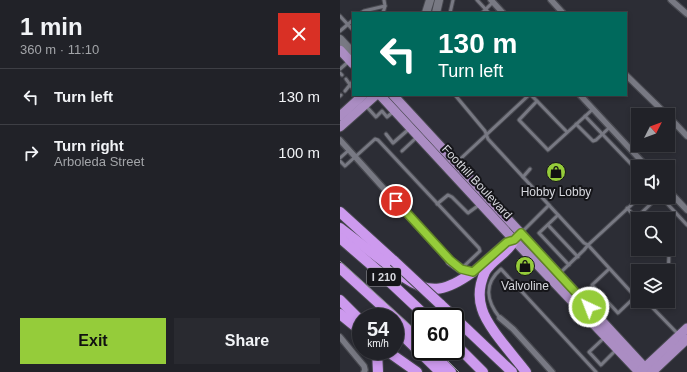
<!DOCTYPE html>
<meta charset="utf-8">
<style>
body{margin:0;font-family:Arial,sans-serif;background:#292a30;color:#f1f3f6;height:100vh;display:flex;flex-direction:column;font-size:15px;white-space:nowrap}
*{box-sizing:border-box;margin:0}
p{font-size:13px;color:#a2a4a8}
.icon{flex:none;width:22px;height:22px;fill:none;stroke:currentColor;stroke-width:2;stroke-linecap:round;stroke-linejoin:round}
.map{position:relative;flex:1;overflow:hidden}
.drawer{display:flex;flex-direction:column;background:#212228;width:340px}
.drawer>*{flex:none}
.guide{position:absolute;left:12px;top:12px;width:275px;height:84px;border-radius:0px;box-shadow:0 2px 6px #0003,0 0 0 1px #3e3f45;background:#00695c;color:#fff;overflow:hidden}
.needle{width:26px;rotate:48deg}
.buttons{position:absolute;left:291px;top:108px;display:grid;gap:8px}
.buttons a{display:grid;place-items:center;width:44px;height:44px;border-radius:0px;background:#212228;box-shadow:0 2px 6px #0003,0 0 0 1px #3e3f45;font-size:20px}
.speed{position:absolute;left:12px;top:308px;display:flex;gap:8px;font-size:20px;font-weight:700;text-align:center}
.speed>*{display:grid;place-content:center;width:52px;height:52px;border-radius:50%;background:#212228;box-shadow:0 2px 6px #0003,0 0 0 1px #3e3f45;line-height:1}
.speed small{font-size:10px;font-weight:400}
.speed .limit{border:2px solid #111;border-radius:6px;background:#fff;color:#111}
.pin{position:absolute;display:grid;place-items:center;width:34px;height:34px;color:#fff;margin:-17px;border:2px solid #fff;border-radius:50%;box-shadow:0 1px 4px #0007}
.me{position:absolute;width:44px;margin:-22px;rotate:317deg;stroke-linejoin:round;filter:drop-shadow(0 0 3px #0008)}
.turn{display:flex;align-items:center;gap:14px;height:84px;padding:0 20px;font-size:18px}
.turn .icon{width:52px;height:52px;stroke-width:2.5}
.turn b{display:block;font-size:28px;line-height:34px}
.round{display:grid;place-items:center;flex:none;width:42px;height:42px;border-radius:0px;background:#292a30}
.head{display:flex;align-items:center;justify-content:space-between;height:68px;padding:0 20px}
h1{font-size:24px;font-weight:700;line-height:30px}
.primary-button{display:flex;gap:8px;margin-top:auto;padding:8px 20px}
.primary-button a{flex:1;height:46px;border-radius:0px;background:#95cc3a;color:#111;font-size:16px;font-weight:700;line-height:46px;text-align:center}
.primary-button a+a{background:#292a30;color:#f1f3f6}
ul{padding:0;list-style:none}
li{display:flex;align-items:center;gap:12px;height:56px;padding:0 20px;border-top:1px solid #3e3f45}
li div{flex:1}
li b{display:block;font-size:15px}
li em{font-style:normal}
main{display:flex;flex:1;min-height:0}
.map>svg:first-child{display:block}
</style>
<main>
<section class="drawer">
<div class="head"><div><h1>1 min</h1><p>360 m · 11:10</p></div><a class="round" style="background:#d93025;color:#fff"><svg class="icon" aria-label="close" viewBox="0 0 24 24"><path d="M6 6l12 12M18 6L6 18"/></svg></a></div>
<ul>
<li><svg class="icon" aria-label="left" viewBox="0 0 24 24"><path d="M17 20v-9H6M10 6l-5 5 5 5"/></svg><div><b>Turn left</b></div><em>130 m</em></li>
<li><svg class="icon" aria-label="right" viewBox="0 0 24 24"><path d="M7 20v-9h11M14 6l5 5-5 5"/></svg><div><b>Turn right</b><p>Arboleda Street</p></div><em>100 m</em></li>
</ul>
<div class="primary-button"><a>Exit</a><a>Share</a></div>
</section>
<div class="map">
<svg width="347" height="372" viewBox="0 0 347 372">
<rect width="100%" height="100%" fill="#2c2d35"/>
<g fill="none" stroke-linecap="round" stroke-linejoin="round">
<defs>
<g id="service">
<polyline points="137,0 149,13"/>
<polyline points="21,13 24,11 45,6 44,0"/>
<polyline points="43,13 45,6"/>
<polyline points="110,13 113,0"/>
<polyline points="142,13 153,2"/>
<polyline points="0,16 13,30"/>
<polyline points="0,31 13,20"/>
<polyline points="0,69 8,62"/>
<polyline points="0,73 2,75"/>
<polyline points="6,79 13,89"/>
<polyline points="5,91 13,81"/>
<polyline points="115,95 145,131 148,139 244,243 248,245 292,293 298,296"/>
<polyline points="191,95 197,101 179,120 208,150 253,109"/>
<polyline points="0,96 1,95"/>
<polyline points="197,101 227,132"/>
<polyline points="26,106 36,117 42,111 47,117 53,112"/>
<polyline points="245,116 291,164 296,166 301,161"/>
<polyline points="236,124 253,141 256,140 270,127"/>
<polyline points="46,134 53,143 69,129"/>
<polyline points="62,151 76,138"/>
<polyline points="0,158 9,150"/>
<polyline points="0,161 5,166 35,139 38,140 139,248 140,251 122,268"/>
<polyline points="117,162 189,95"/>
<polyline points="183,177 190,169"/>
<polyline points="97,204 108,195 112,197 128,213 139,205"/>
<polyline points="287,208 298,220"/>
<polyline points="218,215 199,233 229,265"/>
<polyline points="296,218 317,198 322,198 347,225"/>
<polyline points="208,225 238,257"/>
<polyline points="182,232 209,205"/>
<polyline points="326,249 329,253 328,280"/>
<polyline points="269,269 252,285 278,313 297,295"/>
<polyline points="220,273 244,250 248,245 300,197"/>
<polyline points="306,301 338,334"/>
<path d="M160 318C147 302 143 284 161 269L256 372"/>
<polyline points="264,338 249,352 261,365 276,350"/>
</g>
<g id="minor">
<polyline points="151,0 163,13"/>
<polyline points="211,0 223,13"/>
<polyline points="331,0 347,14"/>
<polyline points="286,75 327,115"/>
<polyline points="240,95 307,167"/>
<polyline points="328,116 347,136"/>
<polyline points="0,140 111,263"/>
<polyline points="328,190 347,210"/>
<polyline points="160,318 173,329 212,372"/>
<polyline points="0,337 24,366 25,370 24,372"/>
</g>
<g id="secondary">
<polyline points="86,13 90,0"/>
<polyline points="96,13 99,0"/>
<polyline points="0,39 13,53"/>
</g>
<g id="primary">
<polyline points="0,50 13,64"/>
<polyline points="40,95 174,240 299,372"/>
<polyline points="53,95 309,372"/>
<polyline points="0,116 23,95"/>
<polyline points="0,127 36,95"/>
<polyline points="110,261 121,269 133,272 167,242 174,240 177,237"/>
<polyline points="301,371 347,328"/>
<polyline points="312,372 347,339"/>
</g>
<g id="motorway">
<polyline points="0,212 54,261"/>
<path d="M0 228 65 278C91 296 108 290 133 272"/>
<polyline points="0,238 37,270 87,317"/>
<path d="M174 240C168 254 152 259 145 272 140 283 138 297 142 309 147 327 174 356 186 372"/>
<polyline points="0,268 54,317"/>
<polyline points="0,300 21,321"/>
<polyline points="100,304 114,317"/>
<polyline points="0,314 21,331"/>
<polyline points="55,318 81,342"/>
<polyline points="115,318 172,372"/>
<polyline points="55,328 100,372"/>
<polyline points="115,344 143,372"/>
<polyline points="37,351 38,372"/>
<polyline points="47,351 77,372"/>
<polyline points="93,354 111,372"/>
</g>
</defs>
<use href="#service" stroke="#47484f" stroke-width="5"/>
<use href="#minor" stroke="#47484f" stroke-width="8"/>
<use href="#secondary" stroke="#47484f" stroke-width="10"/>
<use href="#primary" stroke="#47484f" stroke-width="11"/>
<use href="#motorway" stroke="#47484f" stroke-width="12"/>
<use href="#service" stroke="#787983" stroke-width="3"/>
<use href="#minor" stroke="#787983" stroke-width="5.5"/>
<use href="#secondary" stroke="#787983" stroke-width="8"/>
<use href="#primary" stroke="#ab8dc3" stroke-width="9"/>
<use href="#motorway" stroke="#cd9aee" stroke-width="10"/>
<g stroke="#93949b" stroke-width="1">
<polyline points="0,261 81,335"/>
<polyline points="98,351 119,372"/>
</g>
<defs>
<polyline id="motorway-bridge" points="54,261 100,304"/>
</defs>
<use href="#motorway-bridge" stroke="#47484f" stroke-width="12" stroke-linecap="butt"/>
<use href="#motorway-bridge" stroke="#cd9aee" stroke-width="10"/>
</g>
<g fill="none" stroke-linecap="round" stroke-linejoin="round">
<defs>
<polyline id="route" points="56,201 110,260 121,269 133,272 167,242 174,240 181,233 249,307"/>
</defs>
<use href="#route" stroke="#618526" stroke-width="10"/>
<use href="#route" stroke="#95cc3a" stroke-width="7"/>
</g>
<defs>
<symbol id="shop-disc" viewBox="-11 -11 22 22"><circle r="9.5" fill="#95cc3a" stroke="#151519"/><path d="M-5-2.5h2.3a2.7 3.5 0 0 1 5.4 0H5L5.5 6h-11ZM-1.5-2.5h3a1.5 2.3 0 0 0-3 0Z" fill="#111"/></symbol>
</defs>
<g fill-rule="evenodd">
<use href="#shop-disc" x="205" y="161" width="22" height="22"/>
<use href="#shop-disc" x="174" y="255" width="22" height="22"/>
</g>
<g text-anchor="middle" stroke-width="4" stroke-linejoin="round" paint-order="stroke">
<rect fill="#151519" stroke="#9d9ea3" stroke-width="1" x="27" y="268" width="34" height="18" rx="3"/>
<g font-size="11" font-weight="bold" fill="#d7d8de">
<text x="44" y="281">I 210</text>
</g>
<g font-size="12" fill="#d7d8de" stroke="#151519">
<text transform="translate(137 182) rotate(47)" y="4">Foothill Boulevard</text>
</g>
<g font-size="12" fill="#d7d8de" stroke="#151519">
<text x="216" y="196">Hobby Lobby</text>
<text x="185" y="290">Valvoline</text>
</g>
</g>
</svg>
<div class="buttons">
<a><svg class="needle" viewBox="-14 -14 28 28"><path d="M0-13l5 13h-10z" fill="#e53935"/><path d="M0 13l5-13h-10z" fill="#a2a4a8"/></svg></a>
<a><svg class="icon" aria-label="sound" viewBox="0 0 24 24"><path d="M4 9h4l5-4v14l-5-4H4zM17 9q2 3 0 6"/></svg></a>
<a><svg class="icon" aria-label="search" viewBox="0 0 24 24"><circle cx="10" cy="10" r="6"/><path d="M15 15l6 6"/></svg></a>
<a><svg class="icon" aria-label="layers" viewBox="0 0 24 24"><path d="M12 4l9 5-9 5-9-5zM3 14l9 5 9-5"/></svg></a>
</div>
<div class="speed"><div>54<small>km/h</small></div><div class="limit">60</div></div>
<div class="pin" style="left:56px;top:201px;background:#d93025"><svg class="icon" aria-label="arrive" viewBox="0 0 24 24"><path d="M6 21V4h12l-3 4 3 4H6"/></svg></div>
<svg class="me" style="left:249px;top:307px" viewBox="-20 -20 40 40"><circle r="17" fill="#95cc3a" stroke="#fff" stroke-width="3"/><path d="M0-11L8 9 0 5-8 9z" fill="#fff"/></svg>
<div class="guide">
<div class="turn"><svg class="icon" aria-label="left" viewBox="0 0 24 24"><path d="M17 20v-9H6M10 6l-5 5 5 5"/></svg><div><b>130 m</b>Turn left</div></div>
</div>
</div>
</main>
